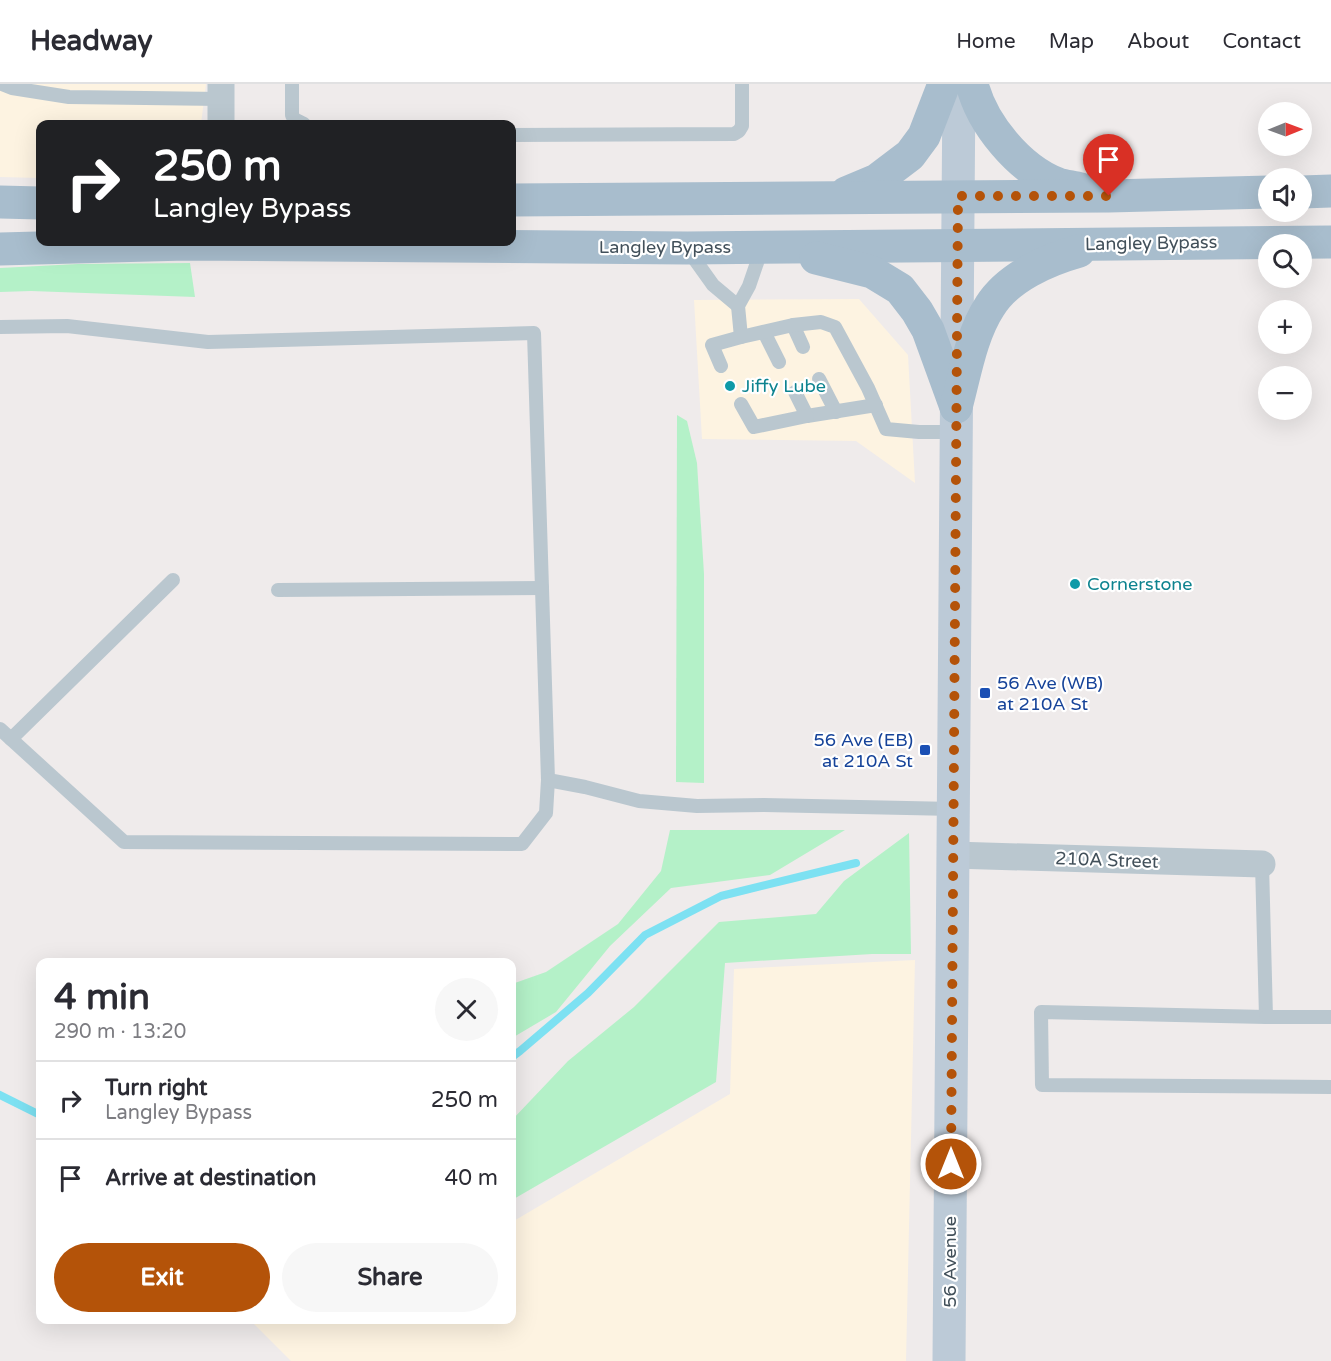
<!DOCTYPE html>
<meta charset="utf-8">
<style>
body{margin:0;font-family:"Varela Round",sans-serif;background:#f7f7f7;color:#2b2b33;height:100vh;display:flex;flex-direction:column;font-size:22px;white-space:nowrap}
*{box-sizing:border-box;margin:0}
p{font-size:20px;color:#7c7c81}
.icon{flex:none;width:33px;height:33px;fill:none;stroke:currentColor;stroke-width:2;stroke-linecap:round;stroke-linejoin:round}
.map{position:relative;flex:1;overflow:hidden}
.side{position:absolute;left:36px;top:874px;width:480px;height:366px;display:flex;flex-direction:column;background:#fff;border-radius:12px;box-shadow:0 6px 24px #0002}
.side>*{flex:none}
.banner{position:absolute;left:36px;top:36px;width:480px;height:126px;border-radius:12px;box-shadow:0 6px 24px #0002;background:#202124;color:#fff;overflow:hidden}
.needle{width:39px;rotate:89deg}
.controls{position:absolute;left:1258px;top:18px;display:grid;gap:12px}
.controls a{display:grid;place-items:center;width:54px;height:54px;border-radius:50%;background:#fff;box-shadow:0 6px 24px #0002;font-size:30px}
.pin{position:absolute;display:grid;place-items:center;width:51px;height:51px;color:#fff;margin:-62px -26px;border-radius:50% 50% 50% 0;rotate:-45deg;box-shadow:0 0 6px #0007}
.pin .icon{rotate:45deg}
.me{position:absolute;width:66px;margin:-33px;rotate:0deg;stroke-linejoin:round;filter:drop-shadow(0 0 4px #0008)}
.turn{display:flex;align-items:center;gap:21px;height:126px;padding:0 18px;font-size:27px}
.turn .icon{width:78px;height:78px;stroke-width:2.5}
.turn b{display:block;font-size:42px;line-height:51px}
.round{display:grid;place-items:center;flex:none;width:63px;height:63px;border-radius:32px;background:#f7f7f7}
.overview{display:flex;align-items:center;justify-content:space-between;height:102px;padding:0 18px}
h1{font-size:36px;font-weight:700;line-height:45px}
.cta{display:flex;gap:12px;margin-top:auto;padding:12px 18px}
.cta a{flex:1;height:69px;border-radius:36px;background:#b45309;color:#fff;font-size:24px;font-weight:700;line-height:69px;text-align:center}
.cta a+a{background:#f7f7f7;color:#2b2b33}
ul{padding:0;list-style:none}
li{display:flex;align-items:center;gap:18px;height:78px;padding:0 18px;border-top:2px solid #e1e1e2}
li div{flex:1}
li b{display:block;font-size:22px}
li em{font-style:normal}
header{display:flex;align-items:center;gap:36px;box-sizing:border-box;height:84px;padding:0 30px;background:#fff;border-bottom:2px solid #e1e1e2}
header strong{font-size:28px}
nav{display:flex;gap:33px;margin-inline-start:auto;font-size:21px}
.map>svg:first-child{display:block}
</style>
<header>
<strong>Headway</strong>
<nav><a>Home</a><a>Map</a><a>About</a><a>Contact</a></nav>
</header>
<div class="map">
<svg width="1331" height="1277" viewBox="0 0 1331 1277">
<rect width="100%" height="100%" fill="#efebeb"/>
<g fill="#fdf3e1">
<polygon points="0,0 206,0 201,40 40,40 40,94 0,93"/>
<polygon points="859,215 908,271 915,399 856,357 702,355 694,216"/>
<polygon points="915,876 906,1277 291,1277 250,1236 512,1236 512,1138 730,1010 734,885"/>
</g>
<g fill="#b4f1c8">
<polygon points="190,179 195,213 31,207 0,208 0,184 78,180"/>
<polygon points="677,331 687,337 697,379 704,490 704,699 676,698"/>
<polygon points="670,746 845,746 770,791 671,804 610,862 556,928 512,954 512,900 546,888 618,840 661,787"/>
<polygon points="909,749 911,870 872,870 725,879 716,998 512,1116 512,1036 568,977 634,923 719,838 816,830 844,797"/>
</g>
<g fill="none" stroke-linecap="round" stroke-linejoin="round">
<g stroke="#7de1f2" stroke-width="8">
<polyline points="512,973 520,967 588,909 645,851 721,812 856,779"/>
<polyline points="0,1011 40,1031"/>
</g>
<g stroke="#bac7cf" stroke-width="14">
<polyline points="2,0 12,4 69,13 221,15"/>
<polyline points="292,0 292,31 294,35 304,40"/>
<polyline points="512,51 734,50 739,47 742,42 742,0"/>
<polyline points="688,166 713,201 738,222"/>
<polyline points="793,241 803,263"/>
<polyline points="0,243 67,242 208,258 534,249 548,696 546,729 522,760 124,758 0,645"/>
<polyline points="764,248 779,278"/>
<polyline points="741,253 738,222 749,202 762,164"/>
<polyline points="721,282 712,261 741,253 793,241 821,238 835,243 868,304 886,345 919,348 956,348"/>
<polyline points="819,295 836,328"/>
<polyline points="795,308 807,332 876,321"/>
<polyline points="741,320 754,343 807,332"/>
<polyline points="278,506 542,504"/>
<polyline points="11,655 173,496"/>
<polyline points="548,696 585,703 639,717 697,722 764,721 954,725"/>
<polyline points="1262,780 1266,933 1041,928 1042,1001 1331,1003"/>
<polyline points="1266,933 1331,933"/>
</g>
<g stroke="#bac7cf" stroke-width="27">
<polyline points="221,0 221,40"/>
<polyline points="953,771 1262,780"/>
</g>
<polyline stroke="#bccad7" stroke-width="33" points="949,1277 959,0"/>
<g stroke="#a8bdcd" stroke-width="33">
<path d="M972 0C982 40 1019 85 1058 100 1065 102 1073 103 1081 105"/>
<polyline points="1302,108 1331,107"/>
<polyline points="846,109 877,96 910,71 924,52 944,0"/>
<polyline points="512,116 1109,112 1269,108"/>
<polyline points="0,118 40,119"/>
<polyline points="0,165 186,160 687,164 1331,158"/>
<polyline points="816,174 872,188 900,205 917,227 928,246 956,323"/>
<path d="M956 323C965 290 971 251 990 222 1008 193 1047 176 1079 167"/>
</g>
</g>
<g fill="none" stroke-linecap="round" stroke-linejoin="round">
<polyline stroke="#b45309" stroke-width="10" stroke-dasharray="0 18" points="951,1080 958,112 1109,112"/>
</g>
<g fill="#0f9aa8" stroke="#fff" stroke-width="2">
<circle cx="730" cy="302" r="6"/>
<circle cx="1075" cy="500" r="6"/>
</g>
<g fill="#1a4fb4" stroke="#fff" stroke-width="2">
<rect x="979" y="603" width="12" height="12" rx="3"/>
<rect x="919" y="660" width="12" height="12" rx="3"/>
</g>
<g text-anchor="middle" stroke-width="4.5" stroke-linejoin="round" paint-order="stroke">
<g font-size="18" fill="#42505a" stroke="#fff">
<text transform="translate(1151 159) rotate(-1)" y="6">Langley Bypass</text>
<text x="665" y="169">Langley Bypass</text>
<text transform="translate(1107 776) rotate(2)" y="6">210A Street</text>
<text transform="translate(950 1178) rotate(-90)" y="6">56 Avenue</text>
</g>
<g font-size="18" fill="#0d838f" stroke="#fff" text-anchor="start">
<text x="742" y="308">Jiffy Lube</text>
<text x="1087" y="506">Cornerstone</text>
</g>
<g font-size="18" fill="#164399" stroke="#fff" text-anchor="start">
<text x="997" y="605">56 Ave (WB)<tspan x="997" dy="21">at 210A St</tspan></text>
<text x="913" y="662" text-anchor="end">56 Ave (EB)<tspan x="913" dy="21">at 210A St</tspan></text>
</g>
</g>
</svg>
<div class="controls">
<a><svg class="needle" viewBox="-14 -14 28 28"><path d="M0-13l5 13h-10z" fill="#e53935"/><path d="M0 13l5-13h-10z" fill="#7c7c81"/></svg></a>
<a><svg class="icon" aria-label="sound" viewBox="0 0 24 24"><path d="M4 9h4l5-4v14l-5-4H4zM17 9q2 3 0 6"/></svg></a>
<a><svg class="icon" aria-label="search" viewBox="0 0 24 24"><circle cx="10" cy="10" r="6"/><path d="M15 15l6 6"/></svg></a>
<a>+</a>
<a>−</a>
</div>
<div class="pin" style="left:1109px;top:112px;background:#d93025"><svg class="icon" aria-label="arrive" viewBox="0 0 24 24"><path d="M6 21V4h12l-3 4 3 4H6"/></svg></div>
<svg class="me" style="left:951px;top:1080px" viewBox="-20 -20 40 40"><circle r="17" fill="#b45309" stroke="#fff" stroke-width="3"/><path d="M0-11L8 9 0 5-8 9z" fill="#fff"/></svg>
<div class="banner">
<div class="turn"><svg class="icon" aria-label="right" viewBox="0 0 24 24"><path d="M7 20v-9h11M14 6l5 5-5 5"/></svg><div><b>250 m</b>Langley Bypass</div></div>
</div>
<section class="side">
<div class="overview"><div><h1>4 min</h1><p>290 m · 13:20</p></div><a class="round"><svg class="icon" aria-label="close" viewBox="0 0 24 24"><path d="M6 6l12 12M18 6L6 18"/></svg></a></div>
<ul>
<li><svg class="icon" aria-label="right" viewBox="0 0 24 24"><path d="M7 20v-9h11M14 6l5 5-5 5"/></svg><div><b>Turn right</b><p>Langley Bypass</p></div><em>250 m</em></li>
<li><svg class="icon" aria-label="arrive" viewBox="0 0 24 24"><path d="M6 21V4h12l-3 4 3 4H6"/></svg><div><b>Arrive at destination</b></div><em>40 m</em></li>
</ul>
<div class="cta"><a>Exit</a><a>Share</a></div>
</section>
</div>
